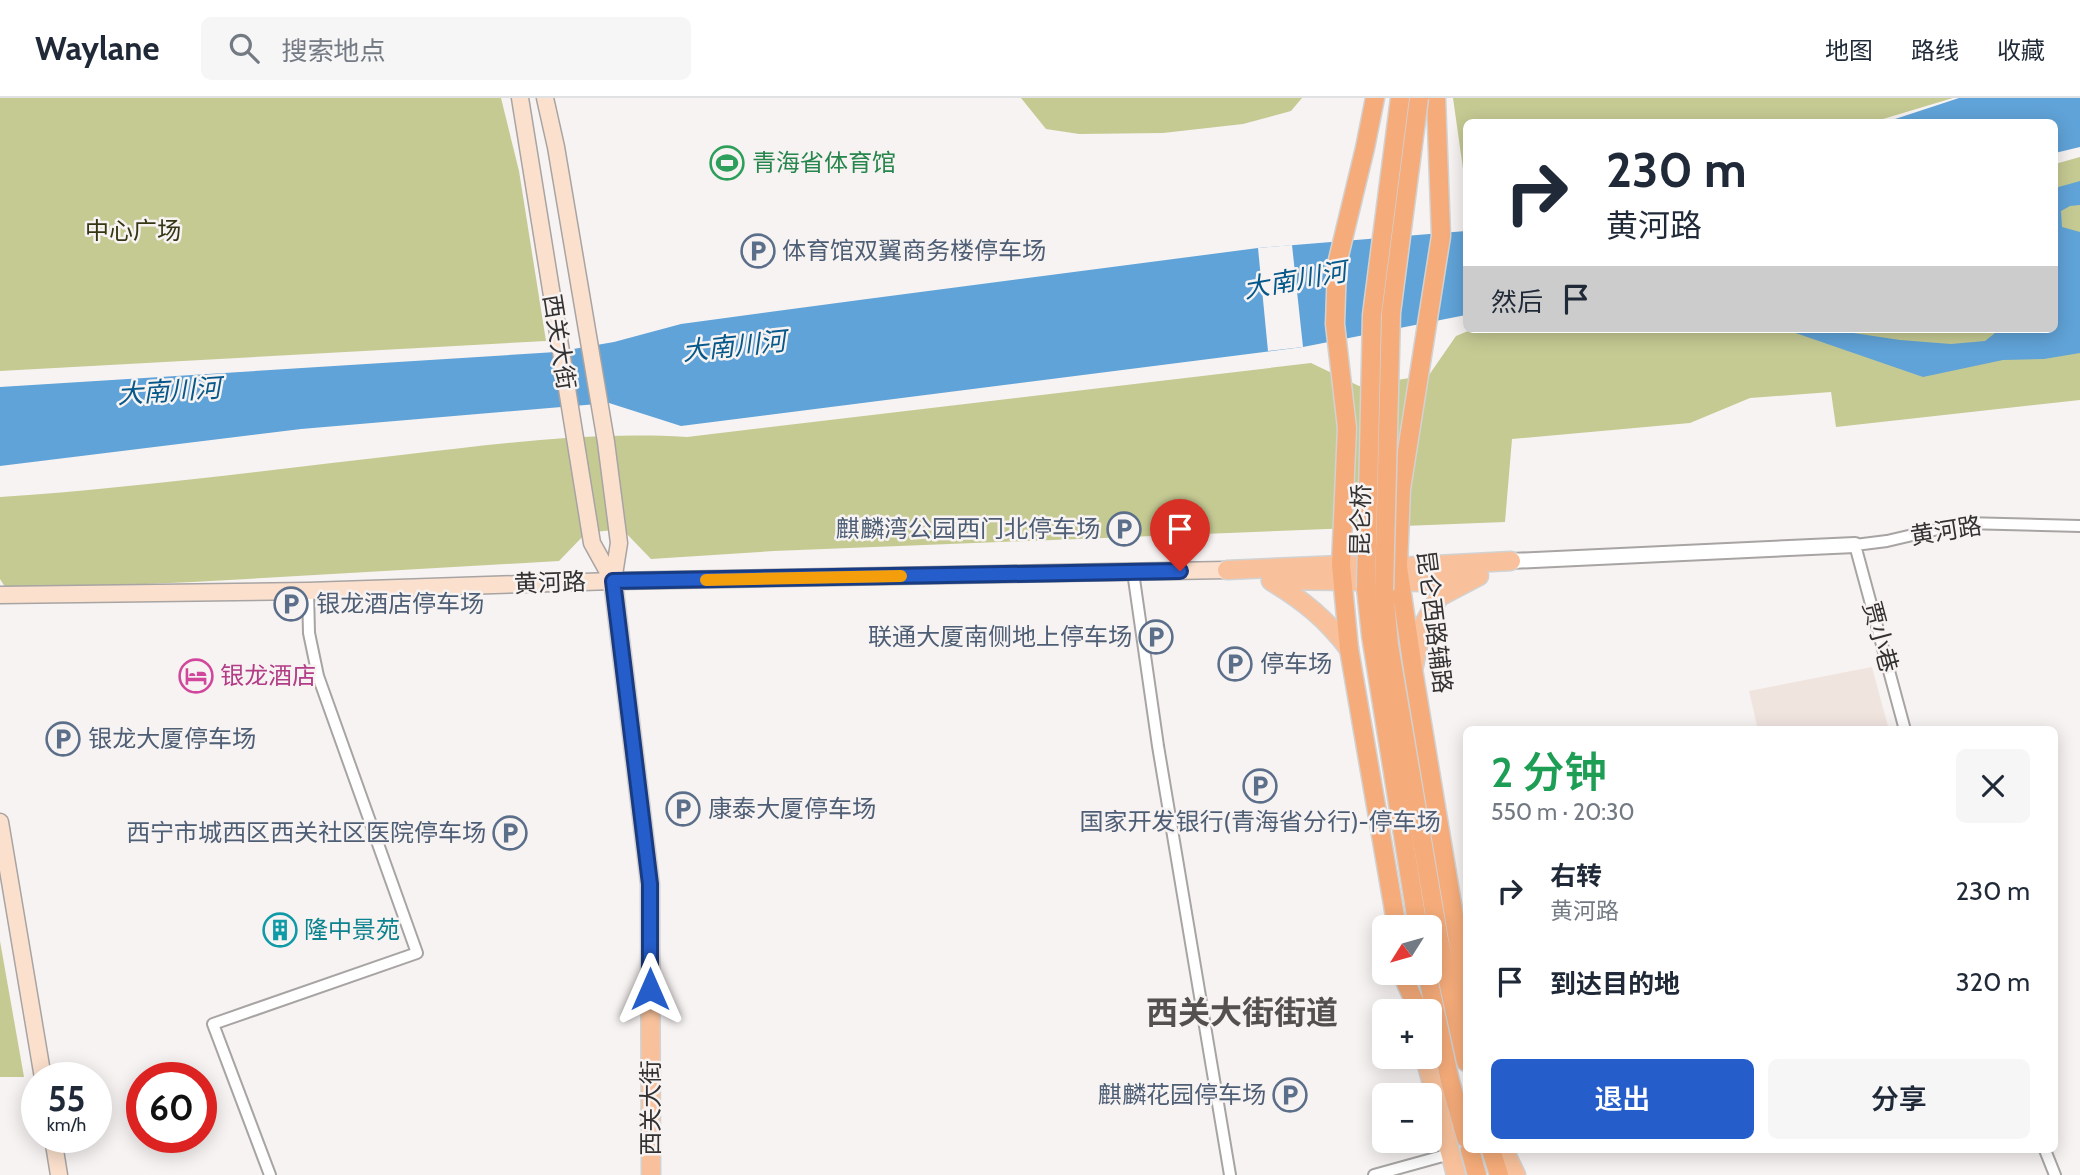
<!DOCTYPE html>
<html lang="zh">
<meta charset="utf-8">
<style>
body{margin:0;font-family:Cabin,"Noto Sans SC",sans-serif;background:#f6f6f7;color:#1f2937;height:100vh;display:flex;flex-direction:column;font-size:26px;white-space:nowrap}
*{box-sizing:border-box;margin:0}
p{font-size:23px;color:#747a83}
.icon{flex:none;width:38px;height:38px;fill:none;stroke:currentColor;stroke-width:2;stroke-linecap:round;stroke-linejoin:round}
.map{position:relative;flex:1;overflow:hidden}
.sheet{position:absolute;left:1463px;top:628px;width:595px;height:427px;display:flex;flex-direction:column;background:#fff;border-radius:10px;box-shadow:0 4px 18px #0003}
.sheet>*{flex:none}
.banner{position:absolute;left:1463px;top:21px;width:595px;height:214px;border-radius:10px;box-shadow:0 4px 18px #0003;background:#fff;color:#1f2937;overflow:hidden}
.needle{width:46px;rotate:233deg}
.buttons{position:absolute;left:1372px;top:817px;display:grid;gap:14px}
.buttons a{display:grid;place-items:center;width:70px;height:70px;border-radius:10px;background:#fff;box-shadow:0 4px 18px #0003;font-size:35px}
.speed{position:absolute;left:21px;top:964px;display:flex;gap:14px;font-size:35px;font-weight:700;text-align:center}
.speed>*{display:grid;place-content:center;width:91px;height:91px;border-radius:50%;background:#fff;box-shadow:0 4px 18px #0003;line-height:1}
.speed small{font-size:18px;font-weight:400}
.speed .limit{border:10px solid #d22;background:#fff;color:#111}
.pin{position:absolute;display:grid;place-items:center;width:60px;height:60px;color:#fff;margin:-72px -30px;border-radius:50% 50% 50% 0;rotate:-45deg;box-shadow:0 0 7px #0007}
.pin .icon{rotate:45deg}
.me{position:absolute;width:77px;margin:-38px;rotate:0deg;stroke-linejoin:round;filter:drop-shadow(0 0 5px #0008)}
.turn{display:flex;align-items:center;gap:24px;height:147px;padding:0 28px;font-size:32px}
.turn .icon{width:91px;height:91px;stroke-width:2.5}
.turn b{display:block;font-size:49px;line-height:60px}
.then{display:flex;align-items:center;height:66px;padding:0 28px;background:#0003;gap:14px;font-size:26px}
.round{display:grid;place-items:center;flex:none;width:74px;height:74px;border-radius:10px;background:#f6f6f7}
.headline{display:flex;align-items:center;justify-content:space-between;height:119px;padding:0 28px}
h1{font-size:42px;font-weight:600;line-height:52px;color:#1e9e55}
.button{display:flex;gap:14px;margin-top:auto;padding:14px 28px}
.button a{flex:1;height:80px;border-radius:10px;background:#255dcb;color:#fff;font-size:28px;font-weight:600;line-height:80px;text-align:center}
.button a+a{background:#f6f6f7;color:#1f2937}
ul{padding:0;list-style:none}
li{display:flex;align-items:center;gap:21px;height:91px;padding:0 28px}
li div{flex:1}
li b{display:block;font-size:26px}
li em{font-style:normal}
header{display:flex;align-items:center;gap:42px;box-sizing:border-box;height:98px;padding:0 35px;background:#fff;border-bottom:2px solid #e0e1e3}
header strong{font-size:33px}
nav{display:flex;gap:38px;margin-inline-start:auto;font-size:24px}
.search{width:490px;height:63px;background:#f6f6f7;display:flex;align-items:center;gap:18px;box-sizing:border-box;padding:0 24px;border-radius:10px;color:#747a83;font-size:26px}
.map>svg:first-child{display:block}
</style>
<header>
<strong>Waylane</strong>
<div class="search"><svg class="icon" aria-label="search" viewBox="0 0 24 24"><circle cx="10" cy="10" r="6"/><path d="M15 15l6 6"/></svg>搜索地点</div>
<nav><a>地图</a><a>路线</a><a>收藏</a></nav>
</header>
<div class="map">
<svg width="2080" height="1077" viewBox="0 0 2080 1077">
<rect width="100%" height="100%" fill="#f7f3f2"/>
<polygon fill="#f0e4df" points="1872,569 1889,632 1758,632 1749,593"/>
<g fill="#c5ca93">
<polygon points="0,0 501,0 519,73 546,243 0,273"/>
<polygon points="1021,0 1302,0 1291,13 1243,26 1163,35 1079,36 1046,31"/>
<polygon points="1453,0 1953,0 1873,24 1466,24 1466,92"/>
<path d="M2080 59V302L1836 329 1831 294 1750 300 1690 325 1512 341 1505 424 774 453 651 461 622 431 586 435 559 463 193 484 7 492 0 481V399C134 390 268 372 401 357 497 346 591 333 687 339L1311 265 1359 288 1429 277 1456 238 1473 231H2054L2055 66Z"/>
<polygon points="0,843 24,979 0,979"/>
</g>
<g fill="#60a3d8">
<polygon points="1959,0 2080,0 2080,49 2055,55 2054,24 1886,24"/>
<polygon points="2080,83 2080,107 2070,108 2061,113 2062,129 2080,134 2080,255 2044,261 2003,262 1923,279 1784,231 1827,231 1900,242 1951,246 1985,243 2000,231 2054,231 2055,90"/>
<polygon points="1466,133 1466,217 1303,249 681,328 609,305 301,331 0,368 0,289 556,254 614,244 681,226 867,201 1258,150"/>
</g>
<polygon fill="#f7f3f2" points="1292,147 1303,249 1268,253 1258,150"/>
<g fill="none" stroke-linecap="round" stroke-linejoin="round">
<defs>
<g id="minor">
<polyline points="1133,474 1158,648 1230,1077"/>
<polyline points="1905,632 1855,447 1887,443 1964,425 2080,428"/>
<polyline points="2045,1052 2055,1077"/>
<polyline points="270,1077 213,926 417,855 318,578 309,535 308,493"/>
<polyline points="1374,1077 1450,1056"/>
</g>
<polyline id="tertiary" points="1511,463 1855,447"/>
<g id="secondary">
<polyline points="520,0 592,445 613,483"/>
<polyline points="545,0 556,49 606,344 619,445 613,483"/>
<polyline points="0,497 308,493 613,483 1227,472"/>
<polyline points="0,724 43,980"/>
<polyline points="53,1040 59,1077"/>
</g>
<g id="primary">
<polyline points="1227,472 1341,467 1398,469 1511,463"/>
<polyline points="1271,482 1428,484 1470,473"/>
<polyline points="613,483 650,786 651,1077"/>
<path d="M1271 483C1304 503 1325 520 1349 551"/>
<polyline points="1414,568 1421,531 1439,499 1479,478"/>
<polyline points="1425,959 1456,1077"/>
<polyline points="1504,1052 1516,1077"/>
</g>
<g id="trunk">
<polyline points="1375,0 1365,50 1337,166 1335,226 1347,330 1341,467 1349,551 1397,830"/>
<polyline points="1436,0 1441,138 1401,391 1398,469 1413,571 1463,872 1466,929"/>
<polyline points="1366,490 1371,537 1418,830"/>
<polyline points="1384,492 1389,547 1439,842 1466,964"/>
<polyline points="1405,875 1406,885 1419,914"/>
<polyline points="1427,875 1450,983 1466,1040"/>
<polyline points="1470,1052 1477,1077"/>
<polyline points="1491,1052 1499,1077"/>
</g>
</defs>
<use href="#minor" stroke="#a7a4a3" stroke-width="14"/>
<use href="#tertiary" stroke="#a7a4a3" stroke-width="18"/>
<use href="#secondary" stroke="#a7a4a3" stroke-width="19"/>
<use href="#primary" stroke="#d2d2d2" stroke-width="21"/>
<use href="#trunk" stroke="#d2d2d2" stroke-width="21"/>
<use href="#minor" stroke="#fff" stroke-width="10"/>
<use href="#tertiary" stroke="#fff" stroke-width="14"/>
<use href="#secondary" stroke="#fbe0cd" stroke-width="16"/>
<use href="#primary" stroke="#f8c19b" stroke-width="18"/>
<use href="#trunk" stroke="#f6ac7a" stroke-width="18"/>
<defs>
<g id="trunk-bridge">
<polyline points="1366,490 1372,217 1400,0"/>
<polyline points="1384,492 1391,215 1419,0"/>
</g>
</defs>
<use href="#trunk-bridge" stroke="#d2d2d2" stroke-width="21" stroke-linecap="butt"/>
<use href="#trunk-bridge" stroke="#f6ac7a" stroke-width="18"/>
</g>
<g fill="none" stroke-linecap="round" stroke-linejoin="round">
<defs>
<polyline id="route" points="650,891 650,786 613,483 1180,473"/>
</defs>
<use href="#route" stroke="#183c84" stroke-width="18"/>
<use href="#route" stroke="#255dcb" stroke-width="12"/>
<polyline stroke="#f59e0b" stroke-width="12" points="706,482 901,478"/>
</g>
<defs>
<symbol id="stadium-ring" viewBox="-11 -11 22 22"><circle r="9.5" fill="#f7f3f2" stroke="#2e9e5b" stroke-width="1.5"/><path d="M0-5a6.5 5 0 1 0 0 10a6.5 5 0 1 0 0-10ZM-3.5-1.8h7v3.6h-7Z" fill="#2e9e5b"/></symbol>
<symbol id="parking-ring" viewBox="-11 -11 22 22"><circle r="9.5" fill="#f7f3f2" stroke="#5c6f8a" stroke-width="1.5"/><path d="M-3.5-5.5H1a3.5 3.5 0 0 1 0 7H-1V5.5H-3.5ZM-1-3.4V-.6H.8a1.4 1.4 0 0 0 0-2.8Z" fill="#5c6f8a"/></symbol>
<symbol id="hotel-ring" viewBox="-11 -11 22 22"><circle r="9.5" fill="#f7f3f2" stroke="#d1479c" stroke-width="1.5"/><path d="M-6-4.5h1.5V1H6V5H4.5V3h-9V5H-6ZM-4 0a1.8 1.8 0 1 1 3.6 0ZM.5 0V-2.5h3Q6-2.5 6 0Z" fill="#d1479c"/></symbol>
<symbol id="building-ring" viewBox="-11 -11 22 22"><circle r="9.5" fill="#f7f3f2" stroke="#0f9aa8" stroke-width="1.5"/><path d="M-4-6H4V6H1V3H-1V6H-4ZM-2.5-4.3h1.7v1.8h-1.7ZM.8-4.3h1.7v1.8H.8ZM-2.5-1h1.7V.8h-1.7ZM.8-1h1.7V.8H.8Z" fill="#0f9aa8"/></symbol>
</defs>
<g fill-rule="evenodd">
<use href="#stadium-ring" x="708" y="46" width="38" height="38"/>
<use href="#parking-ring" x="739" y="134" width="38" height="38"/>
<use href="#parking-ring" x="1105" y="412" width="38" height="38"/>
<use href="#parking-ring" x="272" y="487" width="38" height="38"/>
<use href="#parking-ring" x="1137" y="520" width="38" height="38"/>
<use href="#parking-ring" x="1216" y="547" width="38" height="38"/>
<use href="#hotel-ring" x="177" y="559" width="38" height="38"/>
<use href="#parking-ring" x="44" y="622" width="38" height="38"/>
<use href="#parking-ring" x="1241" y="669" width="38" height="38"/>
<use href="#parking-ring" x="664" y="692" width="38" height="38"/>
<use href="#parking-ring" x="491" y="716" width="38" height="38"/>
<use href="#building-ring" x="261" y="813" width="38" height="38"/>
<use href="#parking-ring" x="1271" y="978" width="38" height="38"/>
</g>
<g text-anchor="middle" stroke-width="5" stroke-linejoin="round" paint-order="stroke">
<g font-size="24" fill="#27864d" stroke="#f7f3f2" text-anchor="start">
<text x="752" y="73">青海省体育馆</text>
</g>
<g font-size="24" fill="#353714" stroke="#f7f3f2">
<text x="133" y="141">中心广场</text>
</g>
<g font-size="24" fill="#4e5e75" stroke="#f7f3f2" text-anchor="start">
<text x="782" y="161">体育馆双翼商务楼停车场</text>
<text x="1100" y="439" text-anchor="end">麒麟湾公园西门北停车场</text>
<text x="316" y="514">银龙酒店停车场</text>
<text x="1132" y="547" text-anchor="end">联通大厦南侧地上停车场</text>
<text x="1260" y="574">停车场</text>
<text x="88" y="649">银龙大厦停车场</text>
<text x="708" y="719">康泰大厦停车场</text>
<text x="1260" y="732" text-anchor="middle">国家开发银行(青海省分行)-停车场</text>
<text x="486" y="743" text-anchor="end">西宁市城西区西关社区医院停车场</text>
<text x="1266" y="1005" text-anchor="end">麒麟花园停车场</text>
</g>
<g font-size="24" fill="#333131" stroke="#f7f3f2">
<text transform="translate(559 244) rotate(81)" y="8">西关大街</text>
<text transform="translate(1361 422) rotate(-89)" y="8">昆仑桥</text>
<text transform="translate(1946 433) rotate(-9)" y="8">黄河路</text>
<text transform="translate(550 485) rotate(-2)" y="8">黄河路</text>
<text transform="translate(1434 524) rotate(83)" y="8">昆仑西路辅路</text>
<text transform="translate(1880 539) rotate(75)" y="8">贾小巷</text>
<text transform="translate(651 1010) rotate(-90)" y="8">西关大街</text>
</g>
<g font-size="24" fill="#b23c85" stroke="#f7f3f2" text-anchor="start">
<text x="220" y="586">银龙酒店</text>
</g>
<g font-size="24" fill="#0d838f" stroke="#f7f3f2" text-anchor="start">
<text x="304" y="840">隆中景苑</text>
</g>
<g font-size="26" font-style="italic" fill="#055889" stroke="#f7f3f2">
<text transform="translate(1295 182) rotate(-10)" y="9">大南川河</text>
<text transform="translate(734 248) rotate(-6)" y="9">大南川河</text>
<text transform="translate(169 293) rotate(-4)" y="9">大南川河</text>
</g>
<g font-size="32" font-weight="bold" fill="#53504f" stroke="#f7f3f2">
<text x="1242" y="926">西关大街街道</text>
</g>
</g>
</svg>
<div class="buttons">
<a><svg class="needle" viewBox="-14 -14 28 28"><path d="M0-13l5 13h-10z" fill="#e53935"/><path d="M0 13l5-13h-10z" fill="#747a83"/></svg></a>
<a>+</a>
<a>−</a>
</div>
<div class="speed"><div>55<small>km/h</small></div><div class="limit">60</div></div>
<div class="pin" style="left:1180px;top:473px;background:#d93025"><svg class="icon" aria-label="arrive" viewBox="0 0 24 24"><path d="M6 21V4h12l-3 4 3 4H6"/></svg></div>
<svg class="me" style="left:650px;top:891px" viewBox="-20 -20 40 40"><path d="M0-17L14 15 0 8-14 15z" fill="#255dcb" stroke="#fff" stroke-width="4"/></svg>
<div class="banner">
<div class="turn"><svg class="icon" aria-label="right" viewBox="0 0 24 24"><path d="M7 20v-9h11M14 6l5 5-5 5"/></svg><div><b>230 m</b>黄河路</div></div>
<div class="then">然后<svg class="icon" aria-label="arrive" viewBox="0 0 24 24"><path d="M6 21V4h12l-3 4 3 4H6"/></svg></div>
</div>
<section class="sheet">
<div class="headline"><div><h1>2 分钟</h1><p>550 m · 20:30</p></div><a class="round"><svg class="icon" aria-label="close" viewBox="0 0 24 24"><path d="M6 6l12 12M18 6L6 18"/></svg></a></div>
<ul>
<li><svg class="icon" aria-label="right" viewBox="0 0 24 24"><path d="M7 20v-9h11M14 6l5 5-5 5"/></svg><div><b>右转</b><p>黄河路</p></div><em>230 m</em></li>
<li><svg class="icon" aria-label="arrive" viewBox="0 0 24 24"><path d="M6 21V4h12l-3 4 3 4H6"/></svg><div><b>到达目的地</b></div><em>320 m</em></li>
</ul>
<div class="button"><a>退出</a><a>分享</a></div>
</section>
</div>
